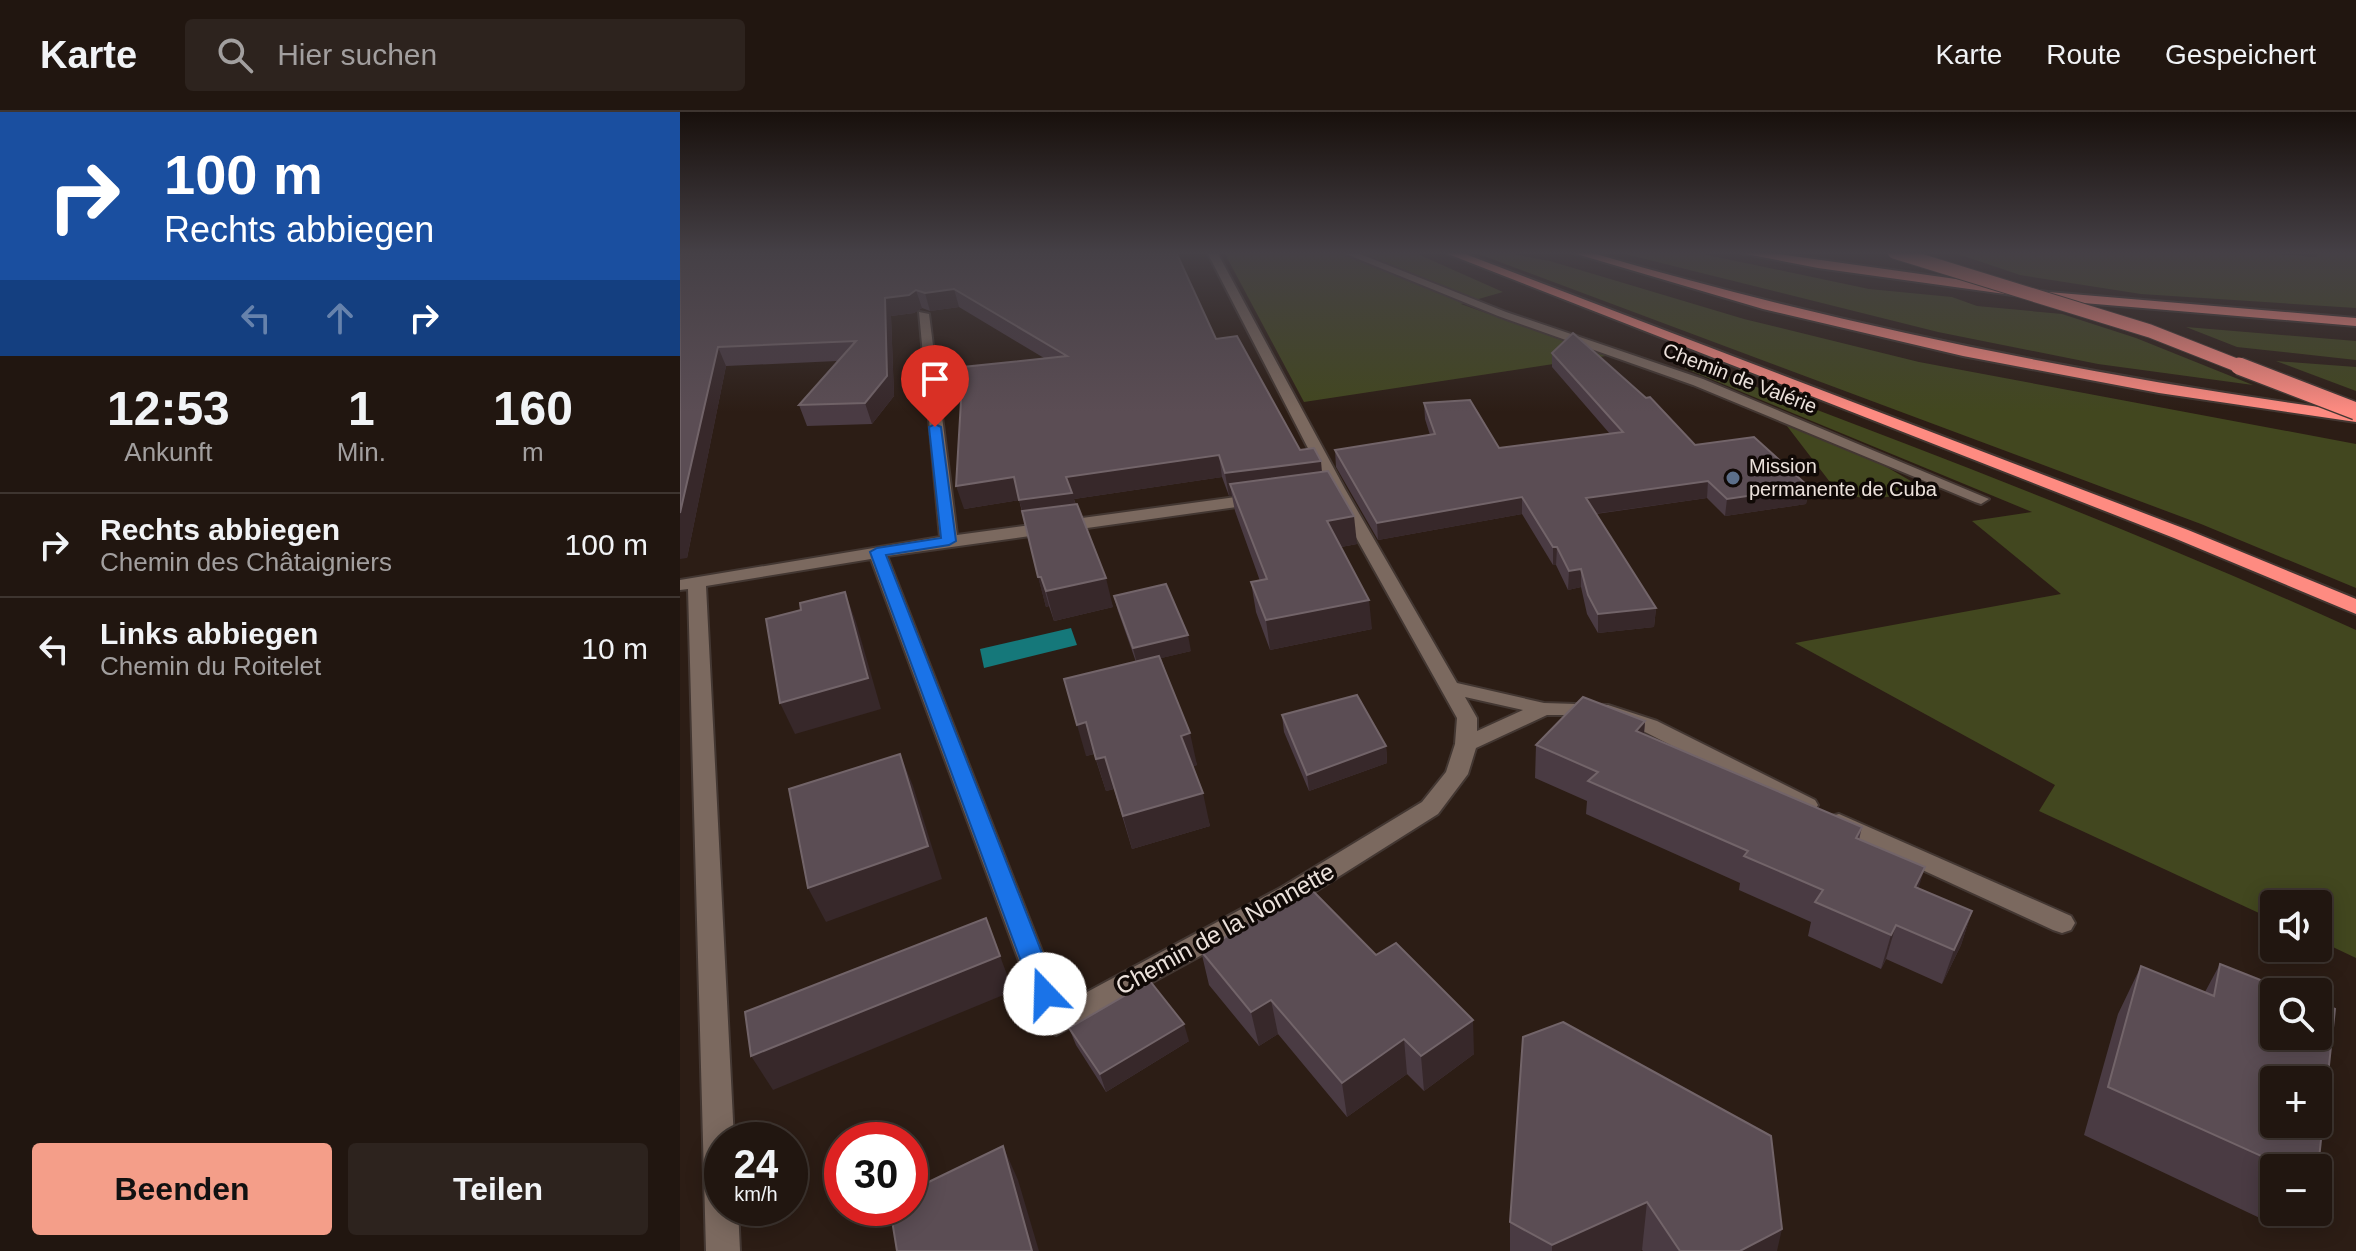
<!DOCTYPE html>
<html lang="de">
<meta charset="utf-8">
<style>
body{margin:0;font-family:Helvetica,sans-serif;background:#2d231e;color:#f1f3f6;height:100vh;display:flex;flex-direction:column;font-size:30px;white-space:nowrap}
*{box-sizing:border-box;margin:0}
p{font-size:26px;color:#a29f9f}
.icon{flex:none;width:44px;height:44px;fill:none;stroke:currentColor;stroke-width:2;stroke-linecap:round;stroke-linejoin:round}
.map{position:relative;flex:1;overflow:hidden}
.panel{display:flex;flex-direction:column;background:#211610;width:680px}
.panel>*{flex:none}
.banner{background:#1a4fa0;color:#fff;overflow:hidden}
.fabs{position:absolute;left:1580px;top:778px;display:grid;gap:16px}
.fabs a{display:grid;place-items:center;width:72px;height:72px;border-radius:8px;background:#211610;box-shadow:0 4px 20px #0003,0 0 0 2px #3e3530;font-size:40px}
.speed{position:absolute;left:24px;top:1010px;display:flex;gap:16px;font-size:40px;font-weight:700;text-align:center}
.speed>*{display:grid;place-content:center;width:104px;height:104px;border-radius:50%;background:#211610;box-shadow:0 4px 20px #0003,0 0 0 2px #3e3530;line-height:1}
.speed small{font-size:20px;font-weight:400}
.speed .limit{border:12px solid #d22;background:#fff;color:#111}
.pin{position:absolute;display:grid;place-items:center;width:68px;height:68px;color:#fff;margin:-82px -34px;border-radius:50% 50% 50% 0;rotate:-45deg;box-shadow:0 0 8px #0007}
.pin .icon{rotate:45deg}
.me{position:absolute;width:88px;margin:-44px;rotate:339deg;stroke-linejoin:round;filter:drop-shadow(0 0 6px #0008)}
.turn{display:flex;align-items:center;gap:28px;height:168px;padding:0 32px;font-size:36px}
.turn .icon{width:104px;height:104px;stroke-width:2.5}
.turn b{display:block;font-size:56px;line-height:68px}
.lanes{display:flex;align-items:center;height:76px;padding:0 32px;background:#0003;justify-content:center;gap:40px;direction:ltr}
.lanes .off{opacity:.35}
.eta{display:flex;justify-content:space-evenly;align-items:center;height:136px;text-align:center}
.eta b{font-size:48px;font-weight:600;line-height:56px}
.action{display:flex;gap:16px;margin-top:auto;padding:16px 32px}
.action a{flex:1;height:92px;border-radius:8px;background:#f49e89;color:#111;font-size:32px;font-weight:600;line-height:92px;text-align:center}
.action a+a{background:#2d231e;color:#f1f3f6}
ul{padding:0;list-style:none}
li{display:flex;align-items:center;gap:24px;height:104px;padding:0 32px;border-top:2px solid #3e3530}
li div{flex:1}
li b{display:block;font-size:30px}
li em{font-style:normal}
header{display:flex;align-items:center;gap:48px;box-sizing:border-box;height:112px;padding:0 40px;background:#211610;border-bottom:2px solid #3e3530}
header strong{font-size:38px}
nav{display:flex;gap:44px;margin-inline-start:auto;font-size:28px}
.search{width:560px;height:72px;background:#2d231e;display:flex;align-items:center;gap:20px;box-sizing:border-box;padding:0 28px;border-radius:8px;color:#a29f9f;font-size:30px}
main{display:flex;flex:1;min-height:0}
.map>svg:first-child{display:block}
</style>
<header>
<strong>Karte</strong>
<div class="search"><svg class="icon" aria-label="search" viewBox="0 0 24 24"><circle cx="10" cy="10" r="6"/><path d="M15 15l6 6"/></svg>Hier suchen</div>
<nav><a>Karte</a><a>Route</a><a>Gespeichert</a></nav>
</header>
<main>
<section class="panel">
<div class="banner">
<div class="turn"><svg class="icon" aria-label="right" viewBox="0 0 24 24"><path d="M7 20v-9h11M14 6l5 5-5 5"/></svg><div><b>100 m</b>Rechts abbiegen</div></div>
<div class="lanes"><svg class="icon off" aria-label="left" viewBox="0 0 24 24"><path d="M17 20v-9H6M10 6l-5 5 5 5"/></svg><svg class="icon off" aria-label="ahead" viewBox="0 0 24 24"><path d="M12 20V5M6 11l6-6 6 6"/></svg><svg class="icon" aria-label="right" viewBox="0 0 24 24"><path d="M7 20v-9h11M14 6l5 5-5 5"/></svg></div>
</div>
<div class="eta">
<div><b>12:53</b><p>Ankunft</p></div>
<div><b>1</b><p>Min.</p></div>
<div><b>160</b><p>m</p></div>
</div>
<ul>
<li><svg class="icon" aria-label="right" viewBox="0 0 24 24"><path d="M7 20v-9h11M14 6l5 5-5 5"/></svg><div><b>Rechts abbiegen</b><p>Chemin des Châtaigniers</p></div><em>100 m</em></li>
<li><svg class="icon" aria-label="left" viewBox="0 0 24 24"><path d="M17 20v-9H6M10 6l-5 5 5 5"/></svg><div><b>Links abbiegen</b><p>Chemin du Roitelet</p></div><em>10 m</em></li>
</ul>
<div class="action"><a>Beenden</a><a>Teilen</a></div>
</section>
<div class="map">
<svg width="1676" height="1139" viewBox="0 0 1676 1139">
<rect width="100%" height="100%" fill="#2c1d15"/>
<g fill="#42471f">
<polygon points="544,140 733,140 823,180 781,192 926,244 624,290"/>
<polygon points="793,140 822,140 870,149 1064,207 1239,250 1676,332 1676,476 1521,412"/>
<polygon points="937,140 1013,140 1189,177 1272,185 1297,194 1382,202 1456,226 1573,273 1418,252 1258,220"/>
<polygon points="1272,140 1568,140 1637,145 1637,140 1676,140 1676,196 1461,182 1340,163"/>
<polygon points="1506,215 1676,229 1676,248 1557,235"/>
<polygon points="1596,249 1676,255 1676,279"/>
<path d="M1016 252C1238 336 1460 420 1676 518V846L1638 828V792H1594V808L1359 699 1375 673 1115 531 1381 482 1292 409 1352 400 1004 256Z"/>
<path d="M1114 313 1191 346 1236 372V380C1202 385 1183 394 1153 374L1107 314Z"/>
</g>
<polygon fill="#15787a" points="391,516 397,533 304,556 300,537"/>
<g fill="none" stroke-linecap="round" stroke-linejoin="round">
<defs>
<g id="minor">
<path d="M527 140H537L665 377 777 571 864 591 928 593 977 609 1135 688 1138 693 1135 698H1119L963 619 919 603H867L796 636 788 662 758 702 620 789 376 923 366 919 362 911 191 447 26 474 54 1028H42V1096H58L60 1139H26L8 477 0 478V468L260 425 239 200 249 202 277 423 578 382 586 387 578 392 207 444 383 893 602 775 742 690 766 660 775 632 777 606 649 377ZM785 585 843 598 797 619V606Z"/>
<polygon points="661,140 675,140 826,200 1023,267 1309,387 1301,392 1295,390 1013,273 818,204"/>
<polygon points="1159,702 1391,804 1395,811 1391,818 1382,821 1373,818 1151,716 1147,710 1151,704"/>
</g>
<g id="motorway">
<polygon points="763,140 780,140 1508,418 1676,487 1676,502 1494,426"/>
<path d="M890 140H909C1161 214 1416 265 1676 300V310L1479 281 1283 244 1083 197Z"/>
<polygon points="1056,140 1084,140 1368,180 1676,206 1676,214 1368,188 1138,156"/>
</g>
</defs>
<use href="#minor" stroke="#433732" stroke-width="4"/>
<use href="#motorway" stroke="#433732" stroke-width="4"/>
<use href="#minor" fill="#7b695f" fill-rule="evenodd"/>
<use href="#motorway" fill="#fe8b81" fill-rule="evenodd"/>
<defs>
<polyline id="motorway-bridge-far1" points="1214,140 1470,219 1564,256"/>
<polyline id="motorway-bridge" points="1559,254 1676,299"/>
</defs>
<use href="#motorway-bridge-far1" stroke="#433732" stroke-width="15" stroke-linecap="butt"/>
<use href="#motorway-bridge" stroke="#433732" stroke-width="20" stroke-linecap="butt"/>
<use href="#motorway-bridge-far1" stroke="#fe8b81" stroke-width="13"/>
<use href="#motorway-bridge" stroke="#fe8b81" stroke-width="17"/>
</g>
<g fill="#4a3b43">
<polygon points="0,140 496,140 536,227 620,338 642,359 677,432 661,435 692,517 590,538 576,500 571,470 580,469 555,399 552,384 549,384 542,365 394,387 433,495 374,509 369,494 366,495 339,388 284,397 364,246 279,195 250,199 242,196 234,201 211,204 214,284 192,312 127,314 119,293 157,249 46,254 7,446"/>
<polygon points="872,241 1015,333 1129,375 1126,392 1045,404 1027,386 916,402 976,496 974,515 918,521 907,502 901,475 888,478 876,453 873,453 842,402 698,428 656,355 655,338 750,323 745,307 744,291 819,336 930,322 872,255"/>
<polygon points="434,484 511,539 481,546 517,653 513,654 530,714 452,737 434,677 426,679 414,642 406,644 456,550 438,499"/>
<polygon points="602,603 706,634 707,651 629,679 604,620"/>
<polygon points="965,609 964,622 1182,715 1179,728 1239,777 1292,799 1281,833 1262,872 1206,847 1201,857 1128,824 1131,810 1059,778 1060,771 906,702 907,689 855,666 856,633"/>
<polygon points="521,839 794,942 744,979 727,962 667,1005 598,922 579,934 529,873"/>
<polygon points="1540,852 1638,1056 1594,1056 1594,1100 1614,1100 1601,1116 1404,1023 1438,902 1461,854 1525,880"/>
<polygon points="389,916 509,929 426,980 396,933"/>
<polygon points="843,925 1097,1139 963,1139 962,1138 958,1139 830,1139 830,1110"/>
</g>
<g fill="#37282a">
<polygon points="274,177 279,195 250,199 245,181"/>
<polygon points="236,178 242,196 234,201 211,204 214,284 192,312 185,291 205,186"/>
<polygon points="38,235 46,254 7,446 0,447 0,401"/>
<polygon points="539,343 542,365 394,387 398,404 346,411 339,388 284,397 276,374 334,365 386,365"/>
<polygon points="641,349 643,372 550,372 552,384 549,384 545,361"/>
<polygon points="1028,369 1027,386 906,403 906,386"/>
<polygon points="1129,375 1126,392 1045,404 1047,387"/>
<polygon points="842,385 842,402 698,428 697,411"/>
<polygon points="674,404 677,432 650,437 647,409"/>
<polygon points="873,435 877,435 876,453 873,453"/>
<polygon points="901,457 901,475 888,478 889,459"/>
<polygon points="358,465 361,465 369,494 366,495"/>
<polygon points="426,466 433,495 374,509 366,479"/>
<polygon points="165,480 176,510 201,597 115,622 100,591"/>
<polygon points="689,488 692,517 590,538 586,508"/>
<polygon points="976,496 974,515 918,521 918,502"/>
<polygon points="508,523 511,539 457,552 453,536"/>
<polygon points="965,609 962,641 956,619"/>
<polygon points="406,610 414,642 406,644 397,613"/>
<polygon points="510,621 517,653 508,656 501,624"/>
<polygon points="706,634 707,651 629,679 627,663"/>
<polygon points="220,642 233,674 262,767 146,810 128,776"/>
<polygon points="425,645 434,677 426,679 416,647"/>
<polygon points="523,681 530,714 452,737 443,704"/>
<polygon points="1245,755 1235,788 1235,775"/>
<polygon points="1292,799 1281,833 1262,872 1274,838"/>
<polygon points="306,806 333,879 93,978 71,944"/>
<polygon points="1216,813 1206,847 1201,857 1211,823"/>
<polygon points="591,888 598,922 579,934 571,900"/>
<polygon points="793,908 794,942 744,979 741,944"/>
<polygon points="504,912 509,929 426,980 420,962"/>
<polygon points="724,927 727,962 667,1005 662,971"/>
<polygon points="323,1034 338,1068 359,1139 352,1139"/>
<polygon points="967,1090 962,1138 958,1139 872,1139 872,1133"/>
<polygon points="1102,1117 1097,1139 1060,1139"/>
</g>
<g fill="#5b4d54" stroke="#726469" stroke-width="2" fill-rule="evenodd">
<polygon points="0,140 496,140 536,227 557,224 620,338 634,336 641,349 545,361 539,343 386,365 392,381 339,388 334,365 276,374 283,255 387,244 274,177 245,181 236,178 229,183 205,186 207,264 185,291 119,293 176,229 38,235 0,401"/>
<polygon points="893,221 966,286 970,285 1015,333 1074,325 1129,375 1047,387 1028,369 906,386 976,496 918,502 908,483 901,457 889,459 877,435 873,435 842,385 697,411 655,338 755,322 744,291 790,288 819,336 943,320 872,241"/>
<polygon points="648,359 674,404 647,409 689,488 586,508 571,470 587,467 550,372"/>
<polygon points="397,392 426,466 366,479 361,465 358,465 342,399"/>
<polygon points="486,472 508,523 453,536 434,484"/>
<polygon points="165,480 188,566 100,591 86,507 121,498 120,491"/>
<polygon points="479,544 510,621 501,624 523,681 443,704 425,645 416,647 406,610 397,613 384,567"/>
<polygon points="677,583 706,634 627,663 602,603"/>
<polygon points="903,585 965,609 956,619 1182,715 1176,726 1245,755 1235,775 1292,799 1274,838 1216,813 1211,823 1135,790 1143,778 1064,744 1068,739 908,669 918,660 856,633"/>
<polygon points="220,642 248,734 128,776 109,677"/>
<polygon points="631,777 696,843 716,831 793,908 741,944 724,927 662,971 591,888 571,900 521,839"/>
<polygon points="306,806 320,844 71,944 65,900"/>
<path d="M1540 852 1611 880H1594V924H1638V890L1655 897 1638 1056H1608L1428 975 1461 854 1534 884ZM1594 968H1638V1012H1594Z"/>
<polygon points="470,869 504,912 420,962 389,916"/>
<polygon points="883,910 1091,1024 1102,1117 1060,1139 1000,1139 967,1090 872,1133 830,1110 843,925"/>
<polygon points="323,1034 352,1139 217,1139 210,1096 230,1096 230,1079"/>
</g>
<linearGradient id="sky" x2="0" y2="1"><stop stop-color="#18100c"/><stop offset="0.47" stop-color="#454046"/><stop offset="1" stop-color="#454046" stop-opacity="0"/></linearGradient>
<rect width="1676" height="300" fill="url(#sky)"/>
<polygon fill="#1a73e8" stroke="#114b97" stroke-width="2" points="255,312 261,315 276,429 269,433 206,443 378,882 374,889 365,892 356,889 353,882 190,440 197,436 261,426 249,315"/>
<circle fill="#5c6f8a" stroke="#100906" stroke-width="3" cx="1053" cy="366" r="8"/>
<g text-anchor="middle" stroke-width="7" stroke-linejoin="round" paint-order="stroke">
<g font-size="20" fill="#ebe1db" stroke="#100906">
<text transform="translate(1060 266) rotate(21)" y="7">Chemin de Valérie</text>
</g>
<g font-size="20" fill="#ebe1db" stroke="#100906" text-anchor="start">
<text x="1069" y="361">Mission<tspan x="1069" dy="23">permanente de Cuba</tspan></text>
</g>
<g font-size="24" fill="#ebe1db" stroke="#100906">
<text transform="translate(545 817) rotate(-29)" y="8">Chemin de la Nonnette</text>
</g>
</g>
</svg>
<div class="fabs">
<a><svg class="icon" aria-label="sound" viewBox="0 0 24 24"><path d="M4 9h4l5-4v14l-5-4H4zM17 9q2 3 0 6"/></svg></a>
<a><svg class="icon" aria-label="search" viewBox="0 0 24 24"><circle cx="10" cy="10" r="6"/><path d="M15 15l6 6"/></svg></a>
<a>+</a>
<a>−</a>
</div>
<div class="speed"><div>24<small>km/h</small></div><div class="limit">30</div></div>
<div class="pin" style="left:255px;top:315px;background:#d93025"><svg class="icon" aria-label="arrive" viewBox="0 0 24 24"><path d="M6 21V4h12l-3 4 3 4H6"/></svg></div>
<svg class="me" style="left:365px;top:882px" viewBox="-20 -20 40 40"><circle r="19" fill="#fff"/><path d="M0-13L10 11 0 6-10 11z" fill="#1a73e8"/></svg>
</div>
</main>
